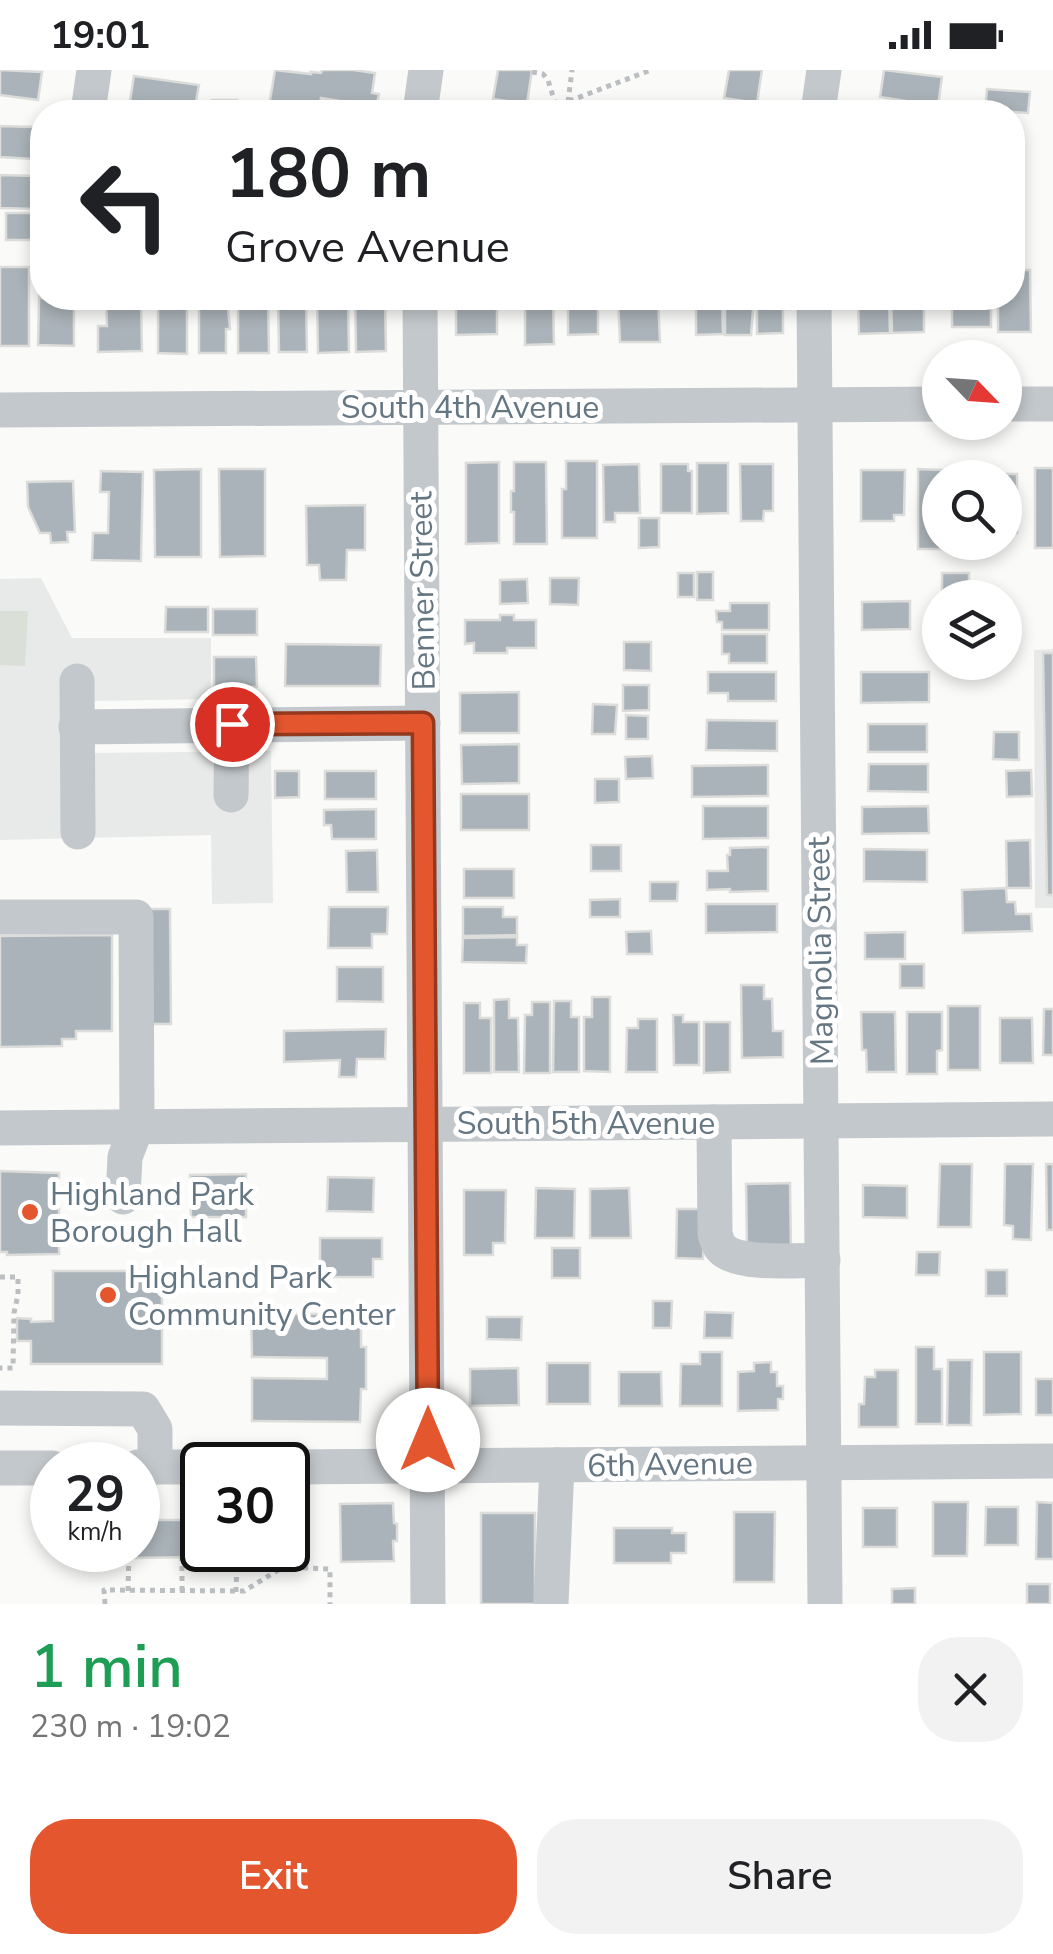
<!DOCTYPE html>
<meta charset="utf-8">
<style>
body{margin:0;font-family:"Nunito Sans",sans-serif;background:#f2f2f2;color:#202124;height:100vh;display:flex;flex-direction:column;font-size:38px;white-space:nowrap}
*{box-sizing:border-box;margin:0}
p{font-size:32px;color:#757577}
.icon{flex:none;width:55px;height:55px;fill:none;stroke:currentColor;stroke-width:2;stroke-linecap:round;stroke-linejoin:round}
.map{position:relative;height:1534px;overflow:hidden}
.drawer{display:flex;flex-direction:column;background:#fff;flex:1}
.drawer>*{flex:none}
.banner{position:absolute;left:30px;top:30px;width:995px;height:210px;border-radius:40px;box-shadow:0 5px 15px #0003;background:#fff;color:#202124;overflow:hidden}
.needle{width:65px;rotate:115deg}
.fabs{position:absolute;left:922px;top:270px;display:grid;gap:20px}
.fabs a{display:grid;place-items:center;width:100px;height:100px;border-radius:50%;background:#fff;box-shadow:0 5px 15px #0003;font-size:50px}
.speed{position:absolute;left:30px;top:1372px;display:flex;gap:20px;font-size:50px;font-weight:700;text-align:center}
.speed>*{display:grid;place-content:center;width:130px;height:130px;border-radius:50%;background:#fff;box-shadow:0 5px 15px #0003;line-height:1}
.speed small{font-size:25px;font-weight:400}
.speed .limit{border:5px solid #111;border-radius:15px;background:#fff;color:#111}
.pin{position:absolute;display:grid;place-items:center;width:85px;height:85px;color:#fff;margin:-42px;border:5px solid #fff;border-radius:50%;box-shadow:0 2px 10px #0007}
.me{position:absolute;width:110px;margin:-55px;rotate:0deg;stroke-linejoin:round;filter:drop-shadow(0 0 8px #0008)}
.turn{display:flex;align-items:center;gap:35px;height:210px;padding:0 30px;font-size:45px}
.turn .icon{width:130px;height:130px;stroke-width:2.5}
.turn b{display:block;font-size:70px;line-height:85px}
.round{display:grid;place-items:center;flex:none;width:105px;height:105px;border-radius:40px;background:#f2f2f2}
.head{display:flex;align-items:center;justify-content:space-between;height:170px;padding:0 30px}
h1{font-size:60px;font-weight:600;line-height:75px;color:#1e9e55}
.cta{display:flex;gap:20px;margin-top:auto;padding:20px 30px}
.cta a{flex:1;height:115px;border-radius:40px;background:#e4572e;color:#fff;font-size:40px;font-weight:600;line-height:115px;text-align:center}
.cta a+a{background:#f2f2f2;color:#202124}
.status{display:flex;justify-content:space-between;align-items:center;height:70px;padding:0 50px;background:#fff;direction:ltr}
.status svg{height:28px;fill:currentColor}
.map>svg:first-child{display:block}
</style>
<div class="status"><b>19:01</b><svg viewBox="0 0 49 12"><path d="M0 12V9h3v3zM5 12V6h3v6zM10 12V3h3v9zM15 12V0h3v12zM26 1h20v11H26zM47 4h2v5h-2z"/></svg></div>
<div class="map">
<svg width="1053" height="1534" viewBox="0 0 1053 1534">
<rect width="100%" height="100%" fill="#fafaf8"/>
<g fill="#e8e9e9">
<polygon points="41,508 72,568 211,568 211,629 90,631 91,683 271,681 273,833 212,834 211,765 0,770 0,509"/>
<polygon points="1053,579 1053,838 1035,838 1034,580"/>
</g>
<polygon fill="#dadfd7" points="0,541 28,541 25,596 0,595"/>
<g fill="#aab3b9" stroke="#dcdcda" stroke-width="2.5">
<polygon points="0,0 42,2 38,30 0,25"/>
<polygon points="275,0 311,4 311,2 321,3 322,0 353,0 375,3 372,23 379,24 376,37 321,28 319,40 313,39 312,42 268,42"/>
<polygon points="498,0 532,0 527,34 493,29"/>
<polygon points="729,0 762,0 757,33 724,28"/>
<polygon points="884,0 942,7 938,36 880,27"/>
<polygon points="134,6 199,15 194,42 161,42 129,37"/>
<polygon points="987,19 1030,22 1028,43 985,40"/>
<rect x="212" y="30" width="25" height="12"/>
<polygon points="0,56 34,57 32,89 0,87"/>
<polygon points="0,105 36,106 35,139 0,138"/>
<rect x="6" y="143" width="28" height="27"/>
<polygon points="40,187 42,187 42,228 74,228 74,276 38,275"/>
<rect x="0" y="197" width="29" height="79"/>
<polygon points="1012,200 1030,200 1031,262 998,262 998,228 1012,228"/>
<polygon points="106,228 141,228 142,281 98,282 98,256 107,256"/>
<polygon points="158,228 187,228 187,284 158,283"/>
<polygon points="199,228 227,228 230,259 226,259 226,283 199,283"/>
<polygon points="238,228 268,228 269,283 238,283"/>
<polygon points="278,228 306,228 307,282 279,282"/>
<polygon points="317,228 348,228 349,282 318,283"/>
<polygon points="355,228 385,228 386,281 356,282"/>
<polygon points="456,228 497,228 497,264 456,265"/>
<polygon points="525,228 553,228 554,274 525,275"/>
<polygon points="568,228 598,228 598,264 568,265"/>
<polygon points="618,228 658,228 660,272 620,272"/>
<polygon points="696,228 722,228 723,264 696,265"/>
<polygon points="725,228 754,228 751,265 725,265"/>
<polygon points="757,228 783,228 783,263 757,264"/>
<polygon points="858,228 889,228 890,263 859,264"/>
<polygon points="891,228 924,228 924,262 892,263"/>
<rect x="952" y="228" width="39" height="29"/>
<polygon points="566,391 597,391 597,468 562,468 562,419 566,419"/>
<polygon points="499,392 499,473 466,474 466,393"/>
<polygon points="514,392 546,392 547,474 514,474 514,442 511,442 511,421 514,421"/>
<polygon points="697,393 728,393 728,443 697,444"/>
<polygon points="639,394 640,443 615,443 615,452 604,452 603,395"/>
<polygon points="661,394 688,394 688,401 692,401 692,443 661,443"/>
<polygon points="740,394 773,394 773,441 764,441 763,451 741,451"/>
<rect x="1035" y="398" width="18" height="80"/>
<polygon points="201,399 201,487 155,487 154,400"/>
<polygon points="219,399 265,399 265,486 220,487"/>
<polygon points="918,399 968,401 968,408 940,408 940,472 953,472 952,479 918,479"/>
<polygon points="861,400 905,400 904,445 894,445 894,451 861,451"/>
<polygon points="101,401 143,402 141,491 92,490 93,463 108,463 109,422 100,422"/>
<polygon points="982,404 1017,404 1017,463 1005,463 1005,408 982,408"/>
<polygon points="73,411 75,462 67,462 68,472 51,473 50,463 40,463 28,437 27,412"/>
<polygon points="365,435 365,480 347,480 346,510 320,510 319,495 307,495 306,436"/>
<polygon points="639,448 659,448 659,477 639,478"/>
<rect x="697" y="502" width="16" height="28"/>
<rect x="678" y="503" width="16" height="24"/>
<rect x="942" y="503" width="27" height="25"/>
<polygon points="550,508 579,508 578,535 550,534"/>
<polygon points="527,509 528,533 500,534 500,510"/>
<polygon points="910,531 910,559 862,560 862,532"/>
<polygon points="730,533 769,533 769,560 722,560 722,552 717,552 716,541 730,541"/>
<polygon points="166,537 208,537 208,562 165,562"/>
<rect x="213" y="539" width="44" height="26"/>
<polygon points="500,545 514,545 514,550 536,550 536,578 507,578 507,583 474,583 474,573 465,574 465,550 500,550"/>
<polygon points="722,564 767,564 767,593 729,593 729,584 722,584"/>
<polygon points="624,572 651,572 651,601 624,600"/>
<polygon points="286,574 381,575 380,616 285,616"/>
<polygon points="1043,583 1053,583 1053,825 1047,825"/>
<polygon points="214,587 256,587 257,617 214,617"/>
<polygon points="708,602 776,602 776,631 728,631 728,623 708,623"/>
<polygon points="861,602 929,602 929,632 861,633"/>
<polygon points="623,615 649,615 649,640 623,641"/>
<polygon points="519,622 519,663 460,663 460,623"/>
<polygon points="593,634 617,635 615,664 592,664"/>
<polygon points="626,645 648,646 648,669 626,669"/>
<polygon points="707,650 777,651 777,681 706,680"/>
<rect x="868" y="654" width="59" height="28"/>
<polygon points="994,662 1019,662 1019,690 993,689"/>
<polygon points="519,674 519,713 462,714 461,675"/>
<polygon points="652,686 653,708 626,709 625,687"/>
<polygon points="869,694 928,694 928,722 868,721"/>
<polygon points="768,695 768,726 692,727 692,696"/>
<polygon points="1031,700 1032,726 1007,727 1006,701"/>
<polygon points="275,701 299,701 299,727 275,728"/>
<rect x="325" y="701" width="51" height="28"/>
<polygon points="595,709 619,709 619,732 595,733"/>
<rect x="461" y="724" width="68" height="36"/>
<polygon points="703,736 768,736 768,768 703,769"/>
<polygon points="928,736 929,763 862,764 862,737"/>
<polygon points="376,739 376,769 332,769 331,755 324,755 324,740"/>
<polygon points="1030,770 1031,818 1007,818 1006,771"/>
<rect x="591" y="775" width="30" height="26"/>
<polygon points="768,777 768,821 730,822 730,819 707,820 707,801 728,801 727,785 730,785 730,778"/>
<polygon points="864,779 927,780 927,812 864,811"/>
<polygon points="377,780 378,822 347,822 346,781"/>
<rect x="464" y="799" width="50" height="29"/>
<polygon points="650,812 678,812 677,831 650,831"/>
<polygon points="1006,818 1007,832 1015,832 1016,844 1031,844 1032,861 963,863 962,820"/>
<polygon points="620,829 620,847 590,847 590,830"/>
<polygon points="706,834 777,834 777,862 706,863"/>
<polygon points="329,837 388,837 387,864 372,864 372,878 328,878"/>
<polygon points="463,837 503,837 503,847 517,847 517,865 463,866"/>
<polygon points="145,839 170,839 171,954 146,954"/>
<polygon points="651,861 652,884 627,884 626,862"/>
<polygon points="905,862 905,889 865,889 865,863"/>
<polygon points="112,865 112,961 76,961 76,969 62,969 62,976 0,977 0,866"/>
<polygon points="517,867 517,875 527,875 526,893 462,892 463,868"/>
<rect x="900" y="894" width="24" height="24"/>
<polygon points="337,897 383,897 383,932 337,931"/>
<polygon points="741,915 764,915 764,929 772,929 773,961 783,961 783,987 742,988"/>
<polygon points="592,927 610,927 610,1002 584,1001 584,947 592,947"/>
<polygon points="509,929 509,948 518,948 519,1002 494,1002 494,930"/>
<polygon points="554,931 571,931 571,947 579,947 579,1002 553,1002"/>
<polygon points="532,932 550,932 550,1003 524,1003 525,945 532,945"/>
<polygon points="464,933 480,933 480,948 491,948 491,1003 464,1003"/>
<rect x="948" y="936" width="32" height="64"/>
<polygon points="1044,939 1053,939 1053,985 1043,985"/>
<polygon points="861,942 895,942 896,1002 867,1002 866,980 862,980"/>
<polygon points="907,942 942,942 942,980 937,981 937,1004 907,1004"/>
<polygon points="673,945 683,945 683,952 699,952 699,995 674,995"/>
<polygon points="1000,948 1032,948 1033,993 1000,993"/>
<polygon points="638,949 657,949 657,1002 626,1002 627,958 638,958"/>
<polygon points="704,952 730,952 730,1002 704,1003"/>
<polygon points="386,959 385,989 357,989 356,1007 339,1007 340,990 284,992 284,961"/>
<polygon points="940,1094 972,1094 971,1157 938,1157"/>
<polygon points="1005,1094 1033,1094 1031,1170 1013,1169 1013,1156 1004,1155"/>
<polygon points="1046,1094 1053,1094 1053,1160 1047,1160"/>
<polygon points="0,1101 59,1103 59,1184 7,1185 7,1182 0,1182"/>
<polygon points="246,1104 246,1147 191,1147 190,1105"/>
<polygon points="328,1107 374,1108 373,1142 327,1141"/>
<polygon points="790,1113 791,1179 747,1180 746,1114"/>
<polygon points="863,1115 907,1116 907,1148 863,1147"/>
<polygon points="536,1118 575,1119 574,1168 535,1168"/>
<polygon points="629,1118 631,1168 590,1168 590,1119"/>
<polygon points="464,1120 506,1120 505,1173 493,1173 493,1185 464,1185"/>
<polygon points="677,1139 704,1139 703,1189 676,1188"/>
<polygon points="320,1168 382,1168 382,1189 373,1189 373,1207 320,1207"/>
<rect x="552" y="1178" width="28" height="30"/>
<polygon points="917,1182 940,1182 939,1205 916,1205"/>
<rect x="986" y="1200" width="21" height="26"/>
<polygon points="53,1201 162,1201 162,1294 31,1294 31,1271 17,1271 17,1248 31,1249 31,1252 53,1251"/>
<polygon points="653,1231 672,1231 671,1258 653,1258"/>
<polygon points="705,1242 733,1243 732,1268 704,1268"/>
<polygon points="251,1244 361,1244 361,1277 366,1277 366,1319 361,1319 360,1352 252,1351 252,1308 327,1309 327,1288 252,1287"/>
<polygon points="487,1247 522,1247 521,1270 487,1269"/>
<polygon points="916,1277 934,1277 934,1299 942,1299 942,1354 916,1354"/>
<polygon points="700,1282 722,1282 722,1336 680,1336 681,1294 700,1294"/>
<polygon points="984,1282 1021,1282 1021,1344 984,1345"/>
<polygon points="948,1290 972,1290 971,1355 947,1355"/>
<polygon points="771,1292 771,1302 777,1302 777,1316 783,1316 783,1329 778,1329 778,1340 738,1341 738,1302 754,1301 754,1293"/>
<rect x="547" y="1293" width="43" height="41"/>
<polygon points="518,1298 519,1335 470,1336 470,1299"/>
<polygon points="875,1300 898,1300 898,1357 859,1357 859,1334 864,1334 865,1307 875,1307"/>
<polygon points="619,1302 661,1302 662,1336 619,1336"/>
<rect x="1036" y="1309" width="17" height="36"/>
<polygon points="933,1432 968,1432 967,1486 933,1486"/>
<polygon points="1037,1432 1053,1433 1053,1489 1036,1489"/>
<polygon points="393,1433 394,1453 397,1454 397,1471 393,1471 394,1491 341,1492 340,1434"/>
<polygon points="986,1437 1018,1437 1018,1475 985,1475"/>
<rect x="863" y="1438" width="34" height="39"/>
<polygon points="734,1442 775,1442 774,1512 734,1512"/>
<rect x="481" y="1443" width="54" height="91"/>
<polygon points="138,1450 202,1450 202,1480 274,1480 274,1486 130,1488 130,1480 138,1480"/>
<polygon points="614,1458 672,1458 672,1463 686,1463 686,1483 671,1483 671,1493 614,1493"/>
<rect x="1027" y="1514" width="23" height="20"/>
<polygon points="915,1518 915,1534 892,1534 892,1519"/>
</g>
<g fill="none" stroke-linecap="round" stroke-linejoin="round">
<g stroke="#bbbfc2" stroke-width="5" stroke-dasharray="5 5" stroke-linecap="butt">
<polyline points="532,2 543,4 548,10 556,36 651,0"/>
<polyline points="568,32 572,0"/>
<polyline points="0,1207 18,1207 18,1225 14,1243 13,1298 0,1298"/>
<polyline points="283,1497 283,1480"/>
<polyline points="128,1521 129,1480"/>
<polyline points="182,1521 182,1487"/>
<polyline points="236,1522 237,1487"/>
<polyline points="105,1534 104,1520 244,1521 283,1497 330,1499 330,1534"/>
</g>
<g stroke="#c3c8cc" stroke-width="35">
<polyline points="88,42 94,0"/>
<polyline points="420,42 426,0"/>
<polyline points="818,42 824,0"/>
<polyline points="420,228 428,1534"/>
<polyline points="814,228 825,1534"/>
<polyline points="1005,334 1053,334"/>
<polyline points="0,340 940,334"/>
<polyline points="77,611 78,762"/>
<polyline points="76,657 423,653"/>
<polyline points="231,725 232,654"/>
<polyline points="0,847 136,847 137,1056 125,1087 123,1127"/>
<path d="M714 1052 715 1164C717 1170 718 1175 722 1179 740 1196 799 1190 823 1190"/>
<polyline points="0,1058 1053,1049"/>
<polyline points="0,1338 143,1339 155,1359 155,1397"/>
<polyline points="138,1397 202,1397"/>
<polyline points="288,1397 1053,1391"/>
<polyline points="0,1398 52,1398"/>
<polyline points="551,1534 557,1395"/>
</g>
</g>
<g fill="none" stroke-linecap="round" stroke-linejoin="round">
<defs>
<polyline id="route" points="232,654 423,653 428,1370"/>
</defs>
<use href="#route" stroke="#94391e" stroke-width="25"/>
<use href="#route" stroke="#e4572e" stroke-width="18"/>
</g>
<g fill="#e4572e" stroke="#fff" stroke-width="4">
<circle cx="30" cy="1142" r="10"/>
<circle cx="108" cy="1225" r="10"/>
</g>
<g text-anchor="middle" stroke-width="10" stroke-linejoin="round" paint-order="stroke">
<g font-size="32" fill="#657683" stroke="#fff">
<text x="470" y="348">South 4th Avenue</text>
<text transform="translate(422 521) rotate(-91)" y="11">Benner Street</text>
<text transform="translate(820 881) rotate(-91)" y="11">Magnolia Street</text>
<text x="586" y="1064">South 5th Avenue</text>
<text transform="translate(670 1394) rotate(-1)" y="11">6th Avenue</text>
</g>
<g font-size="32" fill="#657683" stroke="#fff" text-anchor="start">
<text x="50" y="1135">Highland Park<tspan x="50" dy="37">Borough Hall</tspan></text>
<text x="128" y="1218">Highland Park<tspan x="128" dy="37">Community Center</tspan></text>
</g>
</g>
</svg>
<div class="fabs">
<a><svg class="needle" viewBox="-14 -14 28 28"><path d="M0-13l5 13h-10z" fill="#e53935"/><path d="M0 13l5-13h-10z" fill="#757577"/></svg></a>
<a><svg class="icon" aria-label="search" viewBox="0 0 24 24"><circle cx="10" cy="10" r="6"/><path d="M15 15l6 6"/></svg></a>
<a><svg class="icon" aria-label="layers" viewBox="0 0 24 24"><path d="M12 4l9 5-9 5-9-5zM3 14l9 5 9-5"/></svg></a>
</div>
<div class="speed"><div>29<small>km/h</small></div><div class="limit">30</div></div>
<div class="pin" style="left:232px;top:654px;background:#d93025"><svg class="icon" aria-label="arrive" viewBox="0 0 24 24"><path d="M6 21V4h12l-3 4 3 4H6"/></svg></div>
<svg class="me" style="left:428px;top:1370px" viewBox="-20 -20 40 40"><circle r="19" fill="#fff"/><path d="M0-13L10 11 0 6-10 11z" fill="#e4572e"/></svg>
<div class="banner">
<div class="turn"><svg class="icon" aria-label="left" viewBox="0 0 24 24"><path d="M17 20v-9H6M10 6l-5 5 5 5"/></svg><div><b>180 m</b>Grove Avenue</div></div>
</div>
</div>
<section class="drawer">
<div class="head"><div><h1>1 min</h1><p>230 m · 19:02</p></div><a class="round"><svg class="icon" aria-label="close" viewBox="0 0 24 24"><path d="M6 6l12 12M18 6L6 18"/></svg></a></div>
<div class="cta"><a>Exit</a><a>Share</a></div>
</section>
